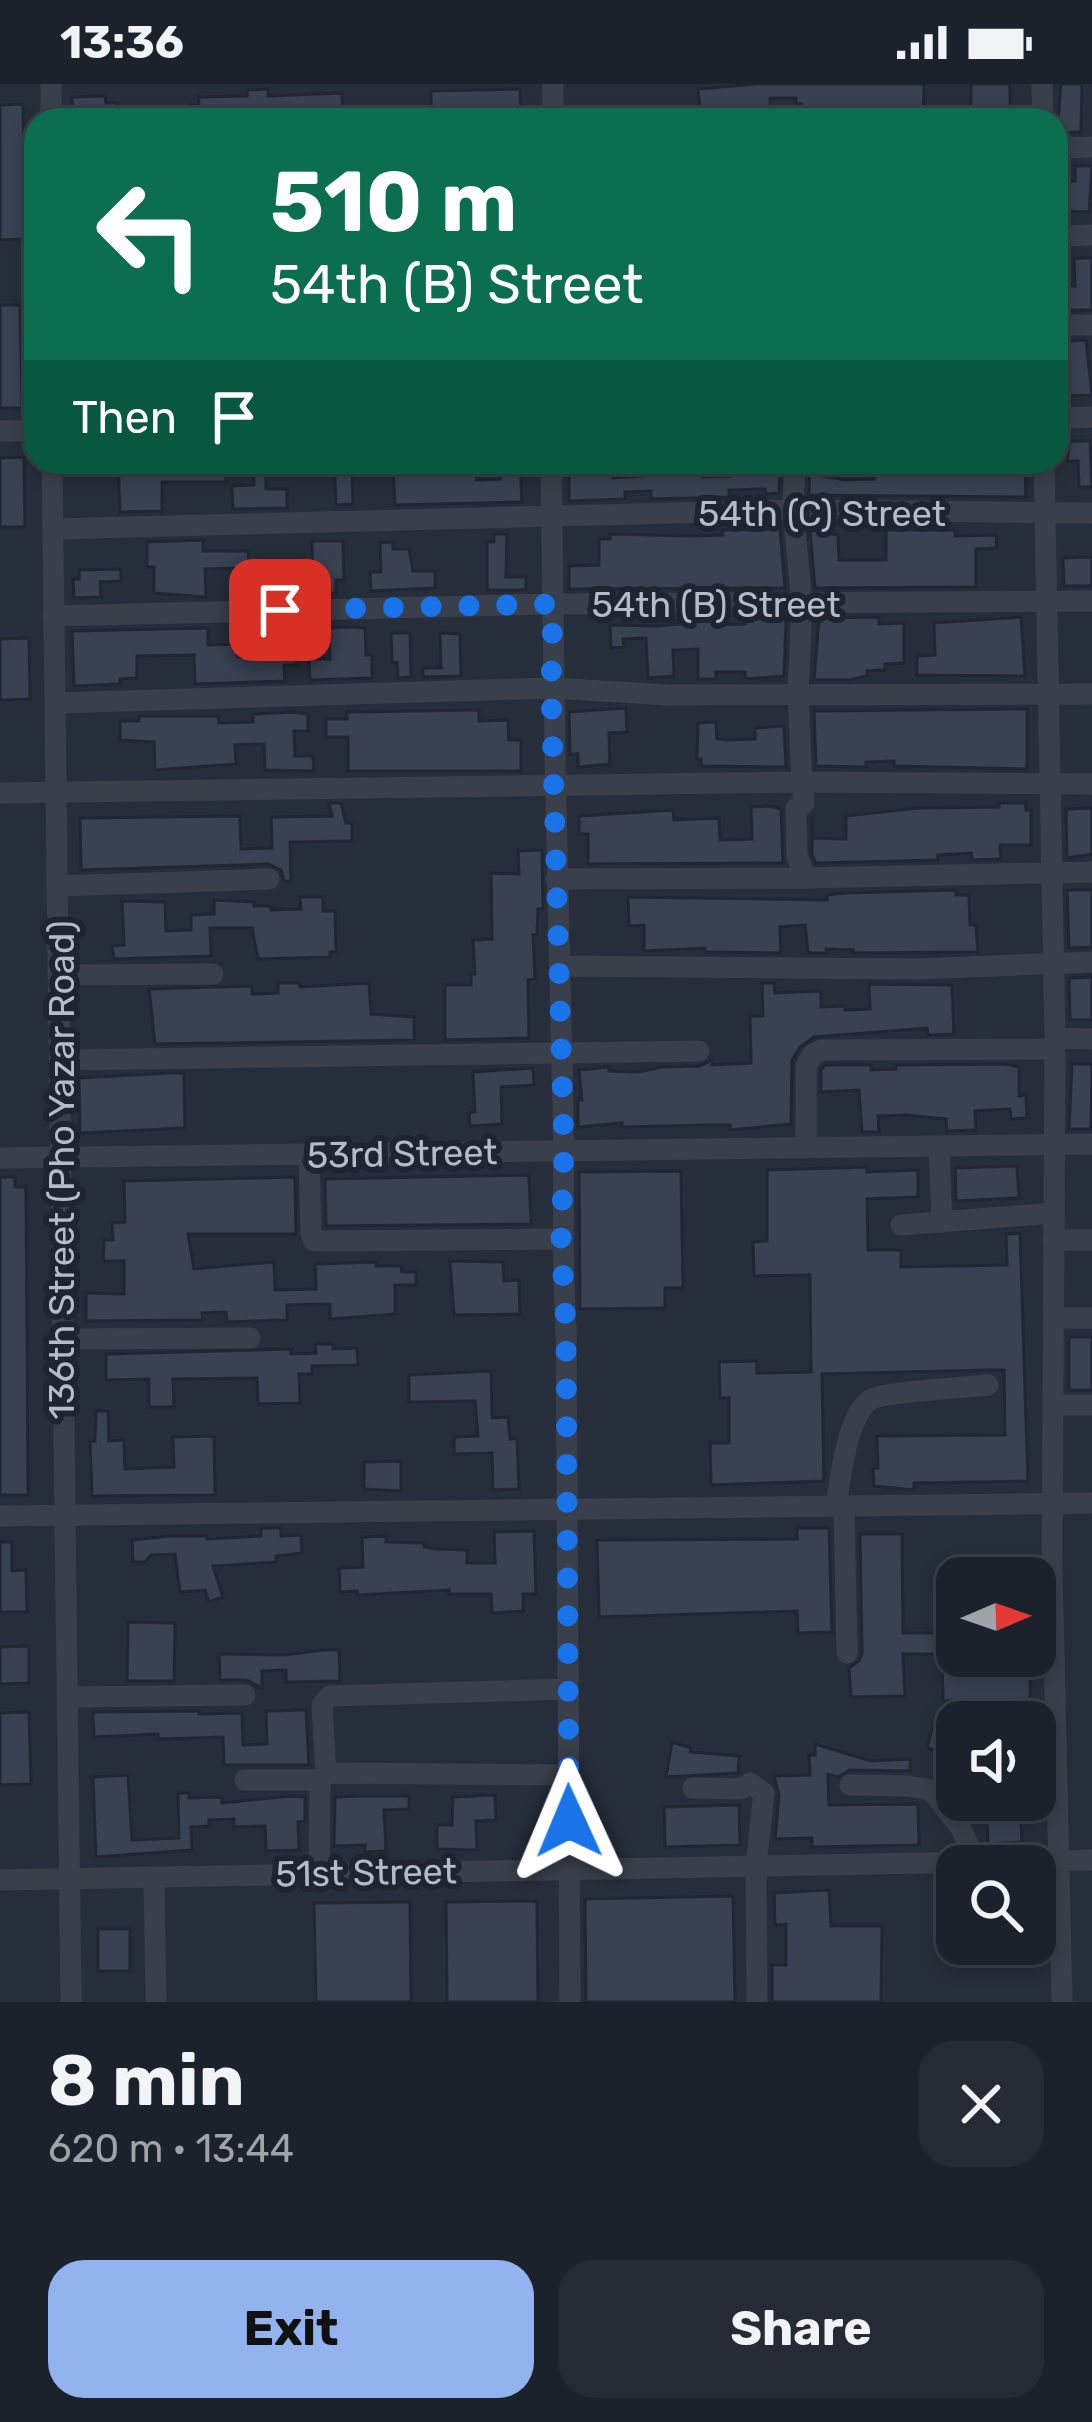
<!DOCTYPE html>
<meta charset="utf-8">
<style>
body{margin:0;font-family:Rubik,sans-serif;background:#252a34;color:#f1f3f6;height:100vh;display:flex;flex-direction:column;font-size:45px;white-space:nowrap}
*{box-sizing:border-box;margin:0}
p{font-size:39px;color:#a0a4a9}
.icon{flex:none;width:66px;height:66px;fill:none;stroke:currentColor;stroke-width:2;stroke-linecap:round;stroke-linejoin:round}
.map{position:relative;height:1918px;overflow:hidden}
.details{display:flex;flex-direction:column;background:#1c222c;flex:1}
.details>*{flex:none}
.banner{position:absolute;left:24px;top:24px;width:1044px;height:366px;border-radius:36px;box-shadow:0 6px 18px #0003,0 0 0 3px #3a3f48;background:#0b6e4f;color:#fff;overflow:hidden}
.needle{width:78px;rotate:88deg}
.controls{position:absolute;left:936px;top:1473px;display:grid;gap:24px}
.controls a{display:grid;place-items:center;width:120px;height:120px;border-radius:24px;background:#1c222c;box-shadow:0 6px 18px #0003,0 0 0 3px #3a3f48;font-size:60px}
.pin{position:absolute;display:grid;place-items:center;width:102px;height:102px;color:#fff;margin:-51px;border-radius:24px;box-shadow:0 6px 18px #0006}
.me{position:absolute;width:132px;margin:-66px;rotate:359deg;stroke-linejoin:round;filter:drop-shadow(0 0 9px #0008)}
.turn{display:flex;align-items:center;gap:42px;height:252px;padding:0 48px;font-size:54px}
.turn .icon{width:156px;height:156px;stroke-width:2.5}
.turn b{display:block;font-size:84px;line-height:102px}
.then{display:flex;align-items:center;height:114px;padding:0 48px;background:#0003;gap:24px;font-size:45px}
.round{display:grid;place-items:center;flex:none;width:126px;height:126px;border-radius:36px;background:#252a34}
.overview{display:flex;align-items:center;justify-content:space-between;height:204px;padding:0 48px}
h1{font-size:72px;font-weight:700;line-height:90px}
.button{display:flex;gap:24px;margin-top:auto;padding:24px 48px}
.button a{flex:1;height:138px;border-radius:36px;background:#93b3ee;color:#111;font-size:48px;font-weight:700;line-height:138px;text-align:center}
.button a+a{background:#252a34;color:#f1f3f6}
.status{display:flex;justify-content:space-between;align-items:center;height:84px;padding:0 60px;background:#1c222c;direction:ltr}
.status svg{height:33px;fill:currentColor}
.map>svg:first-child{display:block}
</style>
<div class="status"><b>13:36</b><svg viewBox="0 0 49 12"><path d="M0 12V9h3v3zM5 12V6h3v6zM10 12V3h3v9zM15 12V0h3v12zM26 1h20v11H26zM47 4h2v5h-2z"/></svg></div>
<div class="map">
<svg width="1092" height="1918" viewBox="0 0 1092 1918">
<rect width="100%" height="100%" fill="#262e3b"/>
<g fill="#384252" stroke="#212732" stroke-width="3">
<polygon points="757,0 924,0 923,36 801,36 801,20 796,20 796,14 770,14 770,36 701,36 698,5"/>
<rect x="971" y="0" width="39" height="36"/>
<polygon points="1061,0 1082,0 1081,48 1057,49"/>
<polygon points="268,5 268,12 342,9 343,36 191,36 190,21 199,21 198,13 247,12 247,6"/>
<polygon points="520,5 521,36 431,36 431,7"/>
<polygon points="105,12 106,19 117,19 117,36 73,36 72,13"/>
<polygon points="23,20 25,155 0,156 0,21"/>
<polygon points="1075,82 1092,82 1089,128 1064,127 1064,97 1075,97"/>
<polygon points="1074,174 1092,174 1092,226 1062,226 1063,201 1075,202"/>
<polygon points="0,221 20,221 22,324 0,324"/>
<polygon points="1086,256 1092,311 1062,312 1061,257"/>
<polygon points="1070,357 1090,357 1092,403 1079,403 1078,377 1067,377"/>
<polygon points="24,373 25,443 0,443 0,374"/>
<polygon points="226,378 226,398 162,398 162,427 120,428 118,379"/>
<polygon points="253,378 266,378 266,405 287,405 287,424 233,425 232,402 254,401"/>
<polygon points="334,378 352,378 353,420 336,421"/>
<polygon points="393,378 476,378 477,396 500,395 500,378 520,378 522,418 395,421"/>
<polygon points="569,378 612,378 613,394 656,391 656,378 702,378 703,393 730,392 729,378 780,378 779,409 765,410 765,405 729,406 729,413 651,415 651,407 625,408 625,415 569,417"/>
<polygon points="810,378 819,378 819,391 844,396 874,395 874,378 1025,378 1026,413 809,411"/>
<polygon points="780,445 785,504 569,505 569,482 599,481 599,455 610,455 610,450 691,452 723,451 722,446"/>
<polygon points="810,446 838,451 839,476 886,476 886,446 955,446 955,452 996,451 997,464 976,465 976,503 815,504"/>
<polygon points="494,450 507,450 506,493 526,493 526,506 487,506 487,458 494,458"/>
<polygon points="203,456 203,467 248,467 249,484 205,485 206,513 154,509 154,483 147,483 147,458"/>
<polygon points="312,457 343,457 344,496 336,496 336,509 308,511 307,488 313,488"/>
<polygon points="393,458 393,465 409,465 413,487 435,487 435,504 371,507 370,488 381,488 380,459"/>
<polygon points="1092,473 1092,502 1064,502 1063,474"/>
<polygon points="121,485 121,497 100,498 101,513 74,514 73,495 79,495 79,486"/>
<polygon points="879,533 879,540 904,539 904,579 885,580 885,586 867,587 867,592 849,596 814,596 819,534"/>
<polygon points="1021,533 1025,592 917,591 917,572 935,571 934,539"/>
<polygon points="745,534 786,536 784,592 745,595 745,588 716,588 716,595 698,595 698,565 673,566 674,592 648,594 646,554 623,555 624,563 611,564 610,541 658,542 679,540 679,536 715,535 715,541 745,540"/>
<polygon points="349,543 365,544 366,571 372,571 372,594 310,596 309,575 330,575 329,544"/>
<polygon points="208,544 208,561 238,560 238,573 269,573 269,554 296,554 297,581 284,581 285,597 195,600 194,571 137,572 137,594 120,595 120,600 74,602 72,547"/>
<polygon points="391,549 410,549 411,593 398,594 397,578 392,579"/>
<polygon points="440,549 460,550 461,592 423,593 423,584 441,584"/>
<polygon points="29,554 30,615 0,616 0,555"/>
<polygon points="626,624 627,648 609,649 610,680 578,683 578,670 570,670 569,628"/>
<polygon points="1027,625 1027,685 894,682 894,677 866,678 866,683 816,682 814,627"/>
<polygon points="479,626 479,637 508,636 509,656 521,656 521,687 348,687 348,653 326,653 326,635 347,635 347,628"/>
<polygon points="293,628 308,630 308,647 294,647 295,672 313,672 314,687 265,686 264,660 235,661 236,680 155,686 154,658 120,656 120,637 139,637 139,632 218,632 219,639 253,638 253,630"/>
<polygon points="716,638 717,655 726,656 755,655 755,644 784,642 786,683 701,682 701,675 697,675 698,639"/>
<polygon points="329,719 341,719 346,739 352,739 352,757 290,758 291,797 284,797 281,786 268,780 81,786 80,734 240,732 241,765 272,764 271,733 332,732"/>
<polygon points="999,719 1026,719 1026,726 1031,726 1031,761 1000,761 1001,775 972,776 971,769 938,771 938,776 816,779 812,770 812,732 813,754 846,755 846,732 918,724 999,723"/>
<polygon points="770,722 781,725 783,779 588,780 588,750 579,750 579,732 673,726 674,736 719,734 720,756 752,755 751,723"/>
<polygon points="1092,724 1092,770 1067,774 1066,725"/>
<polygon points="542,766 543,825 538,825 537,851 533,851 535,895 528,896 529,954 445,956 445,901 471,901 471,890 475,890 473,856 492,855 491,789 519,790 518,767"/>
<polygon points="956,806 956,811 969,811 970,841 976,841 978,868 853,869 853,866 826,865 827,869 808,869 805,841 780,843 781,869 705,868 705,864 644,867 644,841 629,842 628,813 827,816 827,811 844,809"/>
<polygon points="1067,806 1092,806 1092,863 1069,864"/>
<polygon points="300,813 323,813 323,827 335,827 336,868 330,868 330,873 258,875 252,844 210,844 211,872 114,875 112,862 124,861 122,817 165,818 166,847 191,846 191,831 214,830 214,816 254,818 254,822 271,822 271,826 301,825"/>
<polygon points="1092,893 1092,936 1070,936 1069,894"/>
<polygon points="278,899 300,899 300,903 369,899 371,930 414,933 414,956 155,960 149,905 252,902 252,910 278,909"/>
<polygon points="762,899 774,899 775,909 821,907 821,923 845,922 845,926 870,925 869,900 952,901 954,950 928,951 927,944 814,953 800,963 792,976 791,1040 730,1046 730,1041 708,1041 622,1043 622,1039 578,1043 578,1016 582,1016 579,986 609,983 609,987 638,988 662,983 700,982 712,976 712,981 751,979 750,932 763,932"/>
<polygon points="1005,980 1019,983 1019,1012 1026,1011 1027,1034 1011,1035 1010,1025 975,1027 976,1046 947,1047 946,1035 906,1031 878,1032 879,1048 862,1048 859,1006 821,1008 821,986 825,981 871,981 871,986 896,985 896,981"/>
<polygon points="1072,980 1092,980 1091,1045 1069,1045"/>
<polygon points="533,984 534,1001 501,1003 502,1040 470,1042 469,1029 475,1028 473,988"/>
<polygon points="169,989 184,989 185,1044 80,1049 79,994"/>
<polygon points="1017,1082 1019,1114 956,1117 955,1084"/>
<polygon points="867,1083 867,1088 918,1086 918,1113 867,1115 868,1166 901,1166 901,1183 1007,1181 1006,1150 1020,1149 1028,1397 914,1399 914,1406 874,1402 873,1385 878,1384 877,1352 1005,1351 1004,1286 986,1286 822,1290 824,1397 711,1401 710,1359 729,1359 729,1314 720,1314 719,1278 757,1277 757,1289 811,1288 810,1191 754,1192 753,1158 767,1157 767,1086"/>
<polygon points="681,1087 683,1204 665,1204 665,1224 580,1225 579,1088"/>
<polygon points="529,1091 531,1140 326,1142 325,1095"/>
<polygon points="0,1093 15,1093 15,1103 26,1103 28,1411 0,1411"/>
<polygon points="295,1093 296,1150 188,1150 194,1185 274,1178 275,1206 316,1205 315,1180 376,1178 376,1182 401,1182 402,1188 416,1188 416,1201 395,1201 395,1230 330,1235 330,1220 287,1221 287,1236 227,1238 226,1228 202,1229 203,1236 86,1237 86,1209 124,1210 124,1177 103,1177 104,1156 113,1156 112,1139 125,1138 124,1097"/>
<polygon points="450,1177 503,1178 504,1197 519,1196 520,1230 454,1231"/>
<rect x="1069" y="1253" width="23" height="53"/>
<polygon points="315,1260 333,1260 333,1265 357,1264 358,1281 312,1282 312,1290 299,1290 300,1319 258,1320 257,1294 173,1295 174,1323 149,1323 149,1295 106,1296 106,1270 291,1265 291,1270 316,1269"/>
<polygon points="491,1287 492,1334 508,1333 510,1355 517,1354 519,1405 493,1406 492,1369 454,1370 454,1353 478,1352 475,1317 409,1318 409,1291"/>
<polygon points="96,1327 108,1327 109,1357 124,1356 125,1385 174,1383 173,1353 214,1352 215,1411 92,1412 90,1357 95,1357"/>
<polygon points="401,1377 401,1407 364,1405 364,1378"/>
<polygon points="261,1444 281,1444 281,1452 301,1451 302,1469 276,1472 276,1478 213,1482 223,1513 209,1518 205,1506 180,1508 175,1470 151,1471 145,1478 133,1478 132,1456 170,1452 207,1452 207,1455 261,1452"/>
<polygon points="797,1444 829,1444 832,1548 798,1549 797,1527 599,1533 597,1456 797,1455"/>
<polygon points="534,1447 536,1510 523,1510 523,1527 492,1529 491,1510 449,1510 449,1506 357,1511 357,1507 340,1508 339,1484 363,1483 362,1453 386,1452 386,1458 424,1459 424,1463 436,1465 467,1466 467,1479 495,1479 494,1448"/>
<polygon points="860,1450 902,1450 903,1549 942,1549 942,1538 957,1538 957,1572 1030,1572 1030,1615 943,1617 942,1570 903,1570 905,1612 851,1613 849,1584 859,1577 862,1569"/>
<polygon points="0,1458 12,1458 12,1487 26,1486 27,1528 0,1528"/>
<polygon points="128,1538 175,1539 174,1597 127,1597"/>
<polygon points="29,1562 29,1599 0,1600 0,1563"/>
<polygon points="323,1566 339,1566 340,1597 286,1598 286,1586 262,1587 262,1604 246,1596 220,1596 219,1570 285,1571"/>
<polygon points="199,1627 199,1630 242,1629 243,1661 267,1660 266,1627 306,1626 309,1681 224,1681 223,1653 158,1655 158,1650 94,1653 93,1628"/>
<polygon points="29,1628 31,1700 0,1701 0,1629"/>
<polygon points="934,1638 957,1645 957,1672 927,1664"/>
<polygon points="672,1658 691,1664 690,1668 739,1672 738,1689 666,1693"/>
<polygon points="815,1660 871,1677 910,1675 910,1687 850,1686 838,1693 828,1690 829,1721 918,1720 919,1761 812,1763 812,1754 775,1755 779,1711 774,1692 810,1691 809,1671 815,1671"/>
<polygon points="128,1691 132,1756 179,1754 178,1709 189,1709 189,1714 222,1713 222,1719 291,1712 305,1713 305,1737 298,1738 299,1766 266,1767 265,1742 234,1743 234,1735 209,1736 209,1742 191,1743 192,1766 96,1773 93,1693"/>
<polygon points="495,1711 496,1736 476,1737 477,1766 437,1765 437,1741 452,1741 453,1713"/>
<polygon points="359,1712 409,1712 409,1725 384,1726 386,1767 365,1768 365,1761 334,1762 335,1713"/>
<polygon points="739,1721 740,1761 665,1763 664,1723"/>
<polygon points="1021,1734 1022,1758 988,1760 987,1735"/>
<polygon points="829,1806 831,1842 882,1842 881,1918 772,1918 772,1881 786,1881 786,1840 775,1841 774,1809"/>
<polygon points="733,1812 735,1918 586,1918 585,1815"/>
<polygon points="537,1817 538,1918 447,1918 446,1818"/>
<polygon points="410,1818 411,1918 316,1918 314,1819"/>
<rect x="98" y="1845" width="32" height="42"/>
</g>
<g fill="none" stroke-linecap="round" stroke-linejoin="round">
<g stroke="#3a404b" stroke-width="21">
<polyline points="51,0 51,36"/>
<polyline points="1042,0 1043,36"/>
<polyline points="553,36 553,0"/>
<polyline points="1056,64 1092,63"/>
<polyline points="1056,152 1092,151"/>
<polyline points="1056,241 1092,241"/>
<polyline points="1056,334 1092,333"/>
<polyline points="0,347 36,347"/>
<polyline points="52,378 71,1918"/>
<path d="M551 378C553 594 557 809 563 1025 565 1099 561 1169 566 1243L570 1918"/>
<polyline points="795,378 793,426 802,520 798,609 802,698 1092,700"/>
<polyline points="1044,378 1055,954 1052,1484 1062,1918"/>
<polyline points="54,445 793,426 1092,429"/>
<polyline points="53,532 553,520 1092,517"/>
<polyline points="56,619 551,604 669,611 1092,610"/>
<polyline points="0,709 802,698 804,719 796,725 797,773 806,794 556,795"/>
<polyline points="806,794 1092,788"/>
<polyline points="59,802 269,795"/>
<polyline points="559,882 917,885 1092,878"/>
<polyline points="60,891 213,890"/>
<polyline points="1055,954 1092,955"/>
<polyline points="59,976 699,967"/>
<polyline points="806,1064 806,982 812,971 821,966 1054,965"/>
<polyline points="939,1065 942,1138"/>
<polyline points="309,1072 311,1149 314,1157 561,1155"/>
<polyline points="0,1074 1092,1060"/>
<polyline points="901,1141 1054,1129"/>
<polyline points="1053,1156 1092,1156"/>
<polyline points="1055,1234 1092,1234"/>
<polyline points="62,1255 250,1254"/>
<polyline points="1053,1321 1092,1321"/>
<path d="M836 1423C840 1398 847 1327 872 1315 890 1307 964 1304 988 1301"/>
<polyline points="844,1423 847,1569"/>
<polyline points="0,1432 1092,1419"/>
<polyline points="69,1613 245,1611"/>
<polyline points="326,1689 322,1621 330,1612 566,1605"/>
<polyline points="245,1696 320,1696"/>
<polyline points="850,1701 909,1702 931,1706 961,1744 975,1777"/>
<polyline points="693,1704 740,1705 750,1699 764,1709 756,1781 757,1918"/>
<polyline points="319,1789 320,1696 326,1689 568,1691"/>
<polyline points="154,1793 156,1918"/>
<polyline points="0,1796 1092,1776"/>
</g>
</g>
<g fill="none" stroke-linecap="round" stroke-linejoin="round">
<polyline stroke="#1a73e8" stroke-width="21" stroke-dasharray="0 37.8" points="280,526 553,520 551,604 564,1065 561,1155 566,1243 569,1737"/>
</g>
<g text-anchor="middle" stroke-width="12" stroke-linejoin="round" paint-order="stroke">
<g font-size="36" fill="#b5bbc7" stroke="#1f2530">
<text x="822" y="442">54th (C) Street</text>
<text x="716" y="533">54th (B) Street</text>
<text transform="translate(402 1069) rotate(-1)" y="13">53rd Street</text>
<text transform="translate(61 1086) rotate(-90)" y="13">136th Street (Pho Yazar Road)</text>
<text transform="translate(366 1788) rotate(-1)" y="13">51st Street</text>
</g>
</g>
</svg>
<div class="controls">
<a><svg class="needle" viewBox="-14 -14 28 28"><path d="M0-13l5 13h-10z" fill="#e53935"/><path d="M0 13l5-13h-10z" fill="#a0a4a9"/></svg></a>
<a><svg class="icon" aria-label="sound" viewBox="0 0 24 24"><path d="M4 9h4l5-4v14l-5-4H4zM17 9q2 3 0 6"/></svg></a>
<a><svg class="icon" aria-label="search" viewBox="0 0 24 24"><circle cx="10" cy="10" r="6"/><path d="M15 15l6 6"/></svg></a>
</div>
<div class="pin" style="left:280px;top:526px;background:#d93025"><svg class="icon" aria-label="arrive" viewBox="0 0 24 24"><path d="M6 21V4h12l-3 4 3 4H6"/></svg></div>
<svg class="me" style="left:569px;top:1737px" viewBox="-20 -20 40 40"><path d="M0-17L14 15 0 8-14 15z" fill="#1a73e8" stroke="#fff" stroke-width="4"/></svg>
<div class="banner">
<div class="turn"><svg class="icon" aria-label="left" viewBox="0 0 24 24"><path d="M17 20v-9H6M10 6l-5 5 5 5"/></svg><div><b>510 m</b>54th (B) Street</div></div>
<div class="then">Then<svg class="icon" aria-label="arrive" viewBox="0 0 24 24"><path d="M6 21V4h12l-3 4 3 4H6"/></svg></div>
</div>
</div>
<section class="details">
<div class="overview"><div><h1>8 min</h1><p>620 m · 13:44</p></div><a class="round"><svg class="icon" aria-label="close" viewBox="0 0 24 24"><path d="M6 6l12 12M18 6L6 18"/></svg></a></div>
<div class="button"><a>Exit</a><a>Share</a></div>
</section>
